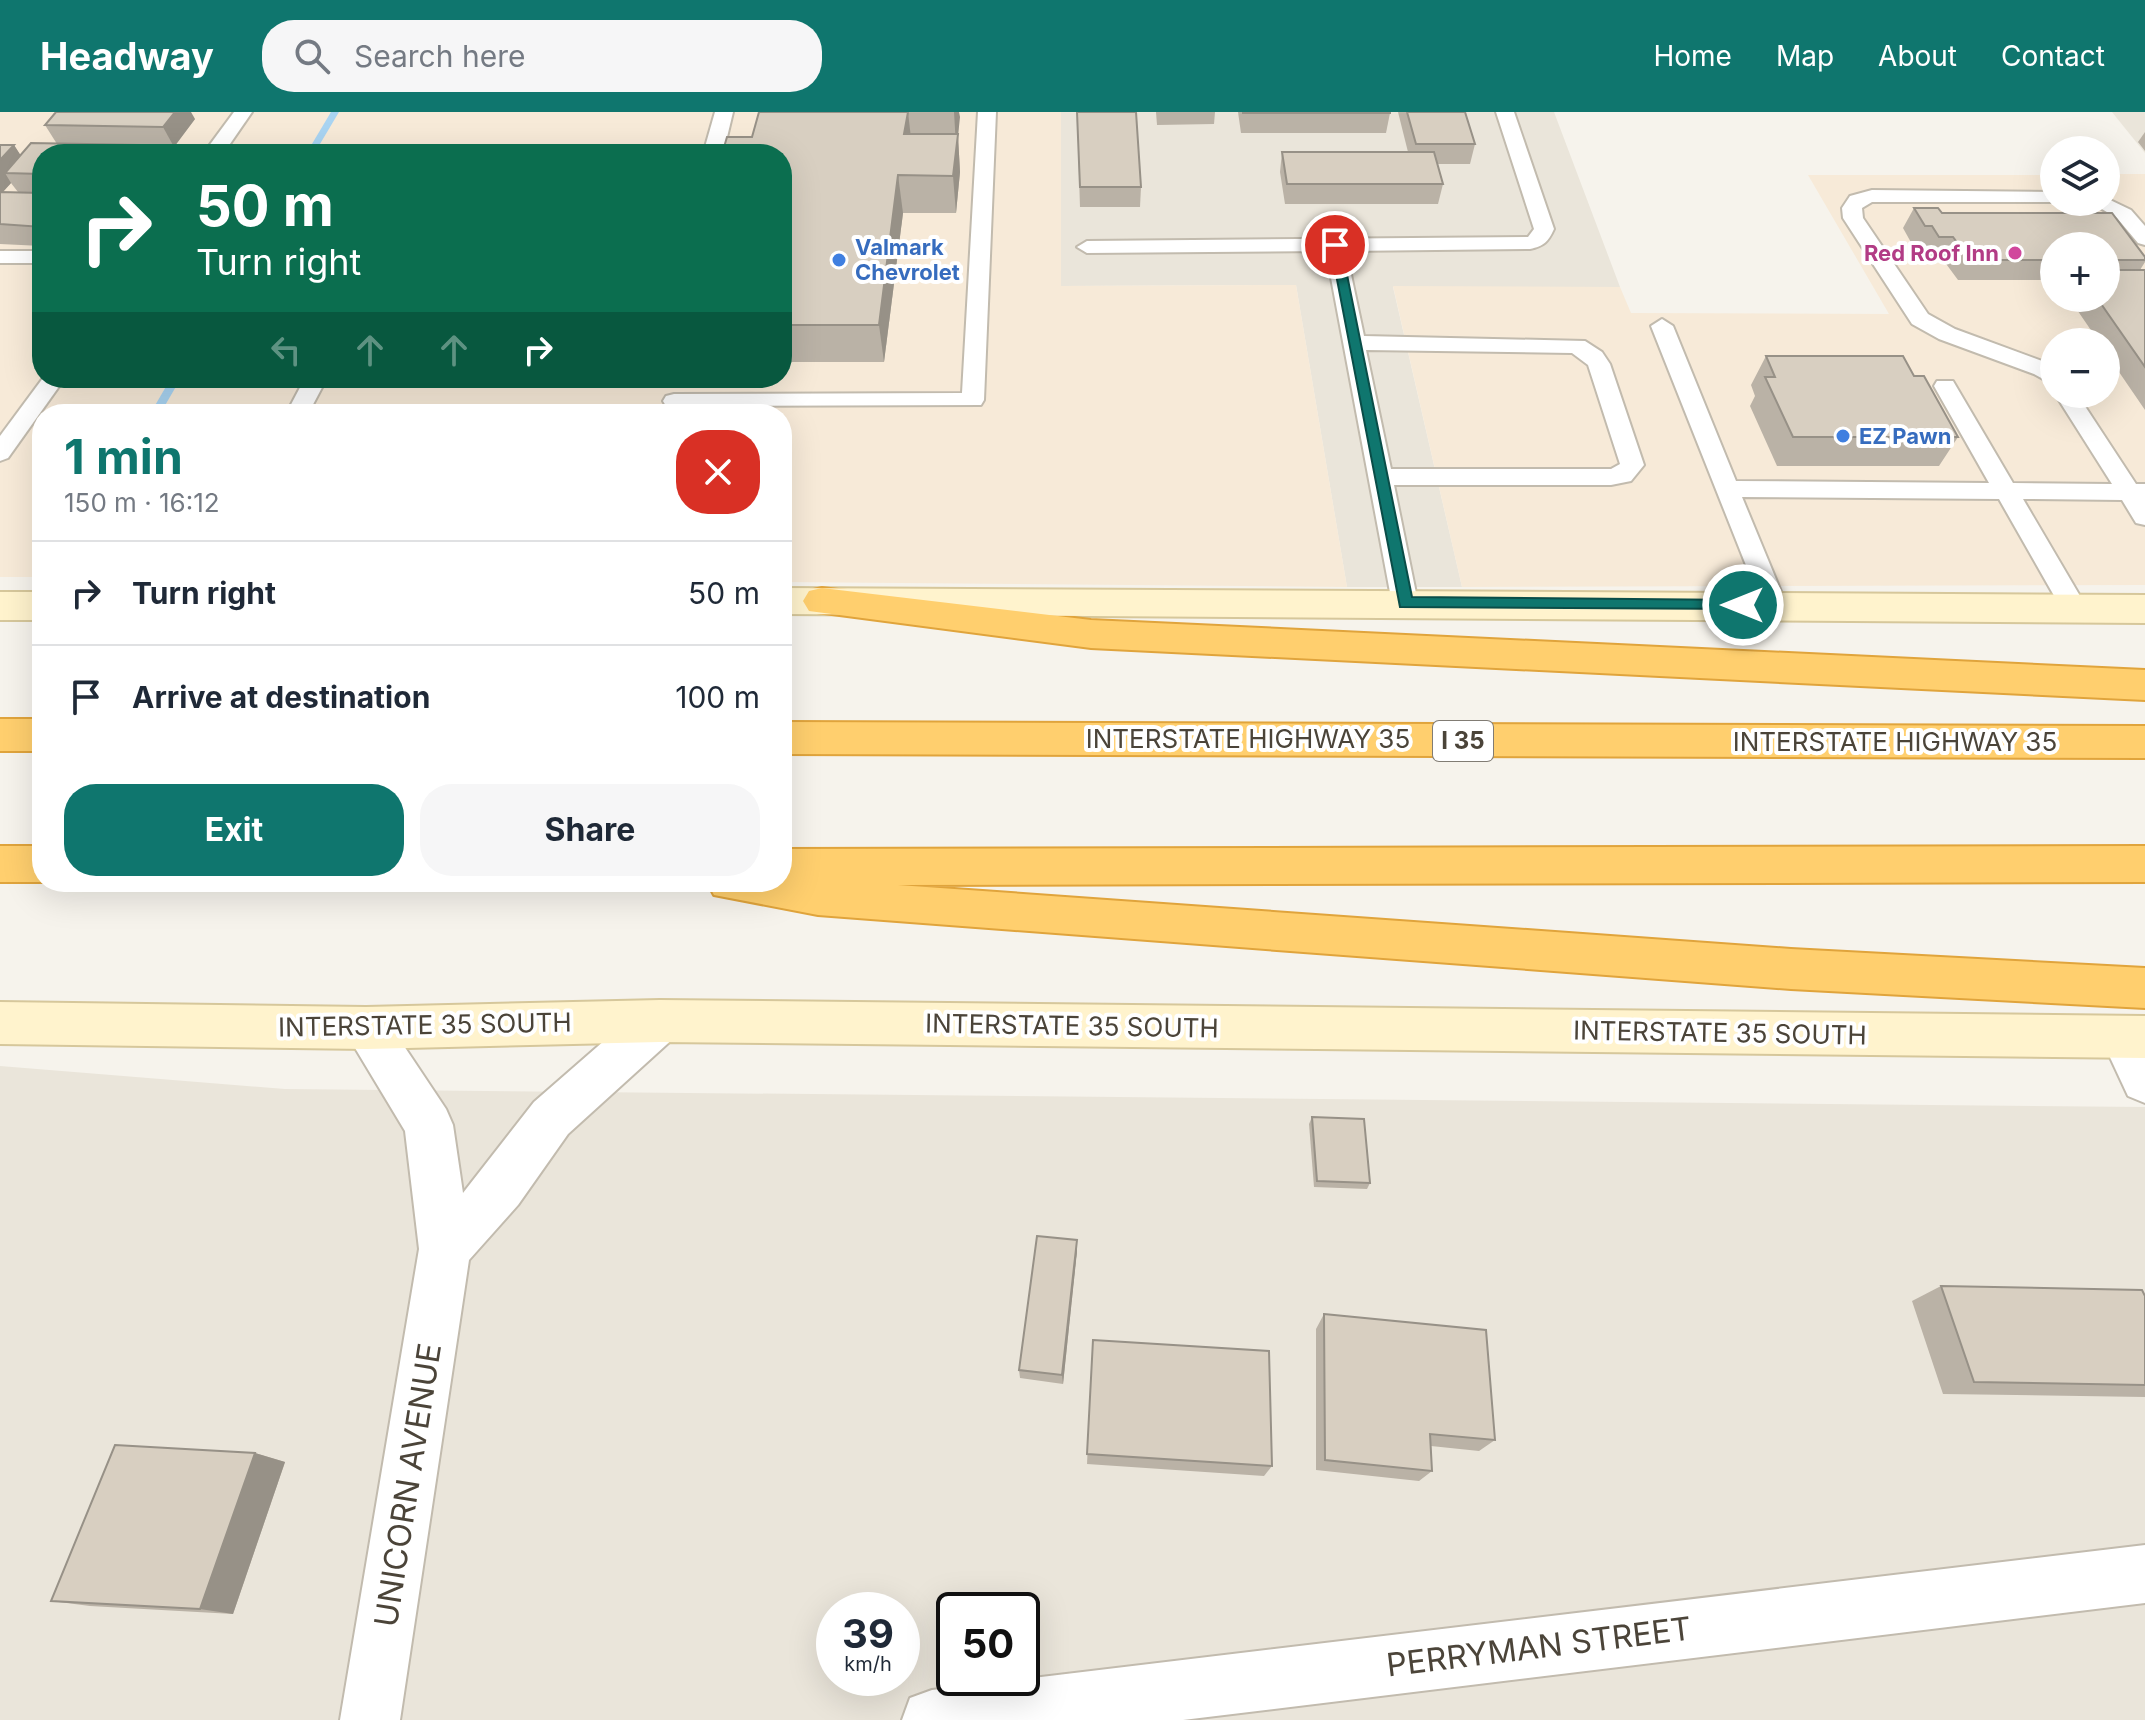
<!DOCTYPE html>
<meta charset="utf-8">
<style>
body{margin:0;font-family:Inter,sans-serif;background:#f6f6f7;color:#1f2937;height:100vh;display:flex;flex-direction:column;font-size:30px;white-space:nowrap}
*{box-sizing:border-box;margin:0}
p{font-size:26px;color:#747a83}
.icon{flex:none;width:44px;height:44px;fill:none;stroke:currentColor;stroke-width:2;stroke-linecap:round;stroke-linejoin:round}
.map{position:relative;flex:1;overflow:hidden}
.panel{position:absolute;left:32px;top:292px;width:760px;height:488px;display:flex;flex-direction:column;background:#fff;border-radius:32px;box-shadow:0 8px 32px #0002}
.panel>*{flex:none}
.hud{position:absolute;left:32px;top:32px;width:760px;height:244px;border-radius:32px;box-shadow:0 8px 32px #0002;background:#0b6e4f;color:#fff;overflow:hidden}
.buttons{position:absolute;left:2040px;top:24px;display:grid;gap:16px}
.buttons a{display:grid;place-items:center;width:80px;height:80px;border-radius:50%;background:#fff;box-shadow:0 8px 32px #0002;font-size:40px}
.speed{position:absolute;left:816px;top:1480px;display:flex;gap:16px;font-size:40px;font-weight:700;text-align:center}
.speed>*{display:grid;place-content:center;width:104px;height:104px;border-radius:50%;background:#fff;box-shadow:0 8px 32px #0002;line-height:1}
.speed small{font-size:20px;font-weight:400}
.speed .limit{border:4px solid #111;border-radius:12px;background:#fff;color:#111}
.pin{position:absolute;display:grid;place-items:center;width:68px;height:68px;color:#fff;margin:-34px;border:4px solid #fff;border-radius:50%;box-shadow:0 2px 8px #0007}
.me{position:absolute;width:88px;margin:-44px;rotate:270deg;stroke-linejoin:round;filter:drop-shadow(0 0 6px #0008)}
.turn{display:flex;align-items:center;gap:28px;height:168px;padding:0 32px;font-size:36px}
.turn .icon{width:104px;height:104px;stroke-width:2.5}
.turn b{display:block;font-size:56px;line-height:68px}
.lanes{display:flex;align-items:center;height:76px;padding:0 32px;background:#0003;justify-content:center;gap:40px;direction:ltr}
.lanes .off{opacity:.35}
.round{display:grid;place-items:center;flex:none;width:84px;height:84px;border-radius:32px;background:#f6f6f7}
.summary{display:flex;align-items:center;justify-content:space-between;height:136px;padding:0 32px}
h1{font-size:48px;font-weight:700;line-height:60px;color:#0f766e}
.cta{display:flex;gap:16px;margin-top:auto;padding:16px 32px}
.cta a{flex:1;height:92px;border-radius:32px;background:#0f766e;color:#fff;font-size:32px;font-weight:700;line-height:92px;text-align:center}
.cta a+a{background:#f6f6f7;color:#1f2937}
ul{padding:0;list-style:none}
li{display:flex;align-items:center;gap:24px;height:104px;padding:0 32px;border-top:2px solid #e0e1e3}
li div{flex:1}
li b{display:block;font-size:30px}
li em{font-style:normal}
header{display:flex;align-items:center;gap:48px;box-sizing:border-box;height:112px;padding:0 40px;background:#0f766e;color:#fff}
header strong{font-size:38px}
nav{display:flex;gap:44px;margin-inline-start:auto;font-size:28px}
.search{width:560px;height:72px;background:#f6f6f7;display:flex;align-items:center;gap:20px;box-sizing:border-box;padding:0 28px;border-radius:32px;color:#747a83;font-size:30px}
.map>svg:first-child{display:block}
</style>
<header>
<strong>Headway</strong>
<div class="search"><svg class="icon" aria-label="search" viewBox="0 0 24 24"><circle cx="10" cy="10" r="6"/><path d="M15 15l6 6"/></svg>Search here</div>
<nav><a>Home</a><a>Map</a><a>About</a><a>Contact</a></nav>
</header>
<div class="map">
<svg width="2145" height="1608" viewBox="0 0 2145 1608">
<rect width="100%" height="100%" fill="#f6f3ec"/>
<g fill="#eae5da" fill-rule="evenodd">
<polygon points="1061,0 1554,0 1620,175 1393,175 1462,475 1347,475 1296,173 1061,174"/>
<polygon points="2112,0 2145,0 2145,41"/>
<path d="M0 954 285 977 2145 995V1608H0ZM834 1498H902V1566H834ZM954 1498H1022V1566H954Z"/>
</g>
<g fill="#f7ead8" fill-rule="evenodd">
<path d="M0 0H1061V174L1296 173 1347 475 782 470V302H42V465H0ZM42 42H782V266H42Z"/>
<path d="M2106 62H2145V473L1462 475 1393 174 1620 175 1631 201 1889 202 1808 63H2054V90H2106ZM2054 134H2106V186H2054ZM2054 230H2106V282H2054Z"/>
</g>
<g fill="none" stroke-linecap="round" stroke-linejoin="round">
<g fill="#a9d4f2" fill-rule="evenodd">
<polygon points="331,0 339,0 314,42 306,42"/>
<polygon points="171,266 181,266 160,302 150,302"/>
</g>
<defs>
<g id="lane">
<polygon points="234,0 252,0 223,42 203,42"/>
<polygon points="715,0 733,0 723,42 703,42"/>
<polygon points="978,0 996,0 984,288 981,293 666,294 663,289 666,284 674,282 962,281"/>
<path d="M1496 0H1514L1554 117C1548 130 1544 134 1530 137L1346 139 1364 224 1585 229 1602 240 1610 252 1644 353 1631 369 1611 373H1394L1418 491 1414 497 1405 500 1396 497 1392 491 1326 139 1087 141 1077 135 1087 129 1528 125 1534 117ZM1366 238 1572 241 1588 253 1620 352 1611 357H1391Z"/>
<polygon points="1872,78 2054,80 2054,90 2061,90 1872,90 1862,96 1863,106 1928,202 1955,217 2050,252 2054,255 2054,273 2034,262 1939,227 1912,212 1843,106 1842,96 1850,84"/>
<polygon points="2106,86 2131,98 2145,114 2145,133 2138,131 2117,106 2090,90 2106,90"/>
<rect x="0" y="139" width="42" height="12"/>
<polygon points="1662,207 1673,214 1736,369 1989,371 1934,274 1937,269 1953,269 2013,371 2112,372 2055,282 2077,282 2136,372 2145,372 2145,413 2136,411 2122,388 2023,387 2087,496 2083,503 2074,505 2065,503 1999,387 1742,385 1787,494 1783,501 1774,503 1765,501 1651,214"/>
<polygon points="43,266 65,266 8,346 0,349 0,324"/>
<polygon points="305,266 327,266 308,302 286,302"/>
</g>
<g id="street">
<polygon points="660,888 676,894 683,909 676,924 568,1022 518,1093 469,1148 400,1608 340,1608 419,1137 405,1019 343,916 350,901 366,895 382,901 446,997 453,1013 463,1081 534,990 644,894"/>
<polygon points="2124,905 2140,911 2145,920 2145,991 2128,984 2101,926 2108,911"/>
<polygon points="2145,1433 2145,1491 1183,1608 902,1608 910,1586 932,1578"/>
</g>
<g id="secondary">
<polygon points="782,476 2145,483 2145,511 782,502"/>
<rect x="0" y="480" width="42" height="28"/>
<polygon points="660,888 2145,904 2145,946 660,930 366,937 0,932 0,890 366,895"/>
</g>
<g id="highway">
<polygon points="822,476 1091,508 2145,558 2145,588 1091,536 809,499 803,489 809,479"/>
<rect x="0" y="607" width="42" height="32"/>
<polygon points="782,610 2145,614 2145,646 782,642"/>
<rect x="0" y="734" width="42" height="36"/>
<polygon points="2145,734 2145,770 898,773 1791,837 2145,856 2145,896 1791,877 818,803 714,783 707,770 782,770 782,737"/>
</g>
</defs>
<use href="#lane" stroke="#c2bbae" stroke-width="4"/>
<use href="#street" stroke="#c2bbae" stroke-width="4"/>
<use href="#secondary" stroke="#d6c79b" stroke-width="4"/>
<use href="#highway" stroke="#e0a43c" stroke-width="4"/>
<use href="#lane" fill="#fff" fill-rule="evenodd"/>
<use href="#street" fill="#fff" fill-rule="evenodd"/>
<use href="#secondary" fill="#fff3cd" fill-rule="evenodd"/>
<use href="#highway" fill="#ffcf6e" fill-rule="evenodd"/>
</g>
<g fill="#bab2a6" fill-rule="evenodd">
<polygon points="759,0 959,0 958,24 960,60 956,101 903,101 884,250 782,250 782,42 752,25"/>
<polygon points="1077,0 1136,0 1141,75 1140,95 1080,95"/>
<polygon points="1156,0 1215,0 1214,12 1157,13"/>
<polygon points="1238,0 1390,0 1390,1 1386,21 1241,21"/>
<polygon points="1398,0 1465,0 1475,32 1470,52 1437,52 1443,72 1438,92 1285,92 1280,60 1282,40 1408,40"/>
<path d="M195 7 174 35 140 34 144 42H42V134L0 132V33H14L20 43 57 32 45 13ZM11 71 18 80H3Z"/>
<polygon points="2145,20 2145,39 2138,30"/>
<polygon points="1914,96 1938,96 1942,101 2112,101 2145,145 2145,150 2140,158 2145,158 2145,298 2106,241 2106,230 2099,230 2069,186 2106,186 2106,134 2054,134 2054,168 1958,168 1941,145 1927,145 1920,134 1913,134 1903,116"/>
<polygon points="1766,244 1914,264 1958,325 1939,354 1777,354 1750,294 1755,284 1751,273"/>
<polygon points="1312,1005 1370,1071 1367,1077 1314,1075 1309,1012"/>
<polygon points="1077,1139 1063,1272 1020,1266 1019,1258"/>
<polygon points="1941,1174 2145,1184 2145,1285 1943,1282 1912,1189"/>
<polygon points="1324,1202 1495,1328 1479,1339 1431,1334 1432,1359 1419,1369 1316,1358 1316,1217"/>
<polygon points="1093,1228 1272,1354 1264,1364 1087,1352"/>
<polygon points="255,1341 285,1350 233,1502 90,1494 51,1489"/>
</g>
<g fill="#979187">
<polygon points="175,0 191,0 195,7 174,35 163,15"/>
<polygon points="908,0 912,35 904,22"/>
<polygon points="954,0 959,0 960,5 958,24 960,60 956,101 953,64 956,34"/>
<polygon points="14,33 27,53 5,61 11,71 0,83 0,48"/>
<polygon points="139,33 144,42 132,42"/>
<polygon points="898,63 903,101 884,250 879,213"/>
<polygon points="1077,1128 1077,1139 1063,1272 1062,1263"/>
<polygon points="255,1341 285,1350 233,1502 200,1497"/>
</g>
<g fill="#d8cfc1" stroke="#979187" stroke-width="2">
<polygon points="56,0 175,0 163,15 45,13"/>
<polygon points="759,0 908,0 904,22 958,22 953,64 898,63 879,213 782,213 782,42 722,42 727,25 752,25"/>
<polygon points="1077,0 1136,0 1141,75 1080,75"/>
<rect x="1243" y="0" width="147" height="1"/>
<polygon points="1407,0 1465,0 1475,32 1416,32"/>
<polygon points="31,31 139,33 132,42 42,42 42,62 5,61"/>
<polygon points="0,33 14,33 0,48"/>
<polygon points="1282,40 1434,40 1443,72 1287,72"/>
<polygon points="0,80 42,81 42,115 0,112"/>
<polygon points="1914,96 1938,96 1942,101 2112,101 2145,145 2145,148 2106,148 2106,134 2054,134 2054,148 1970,148 1953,125 1939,125 1932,114 1925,114"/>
<polygon points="2106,158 2145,158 2145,255 2097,186 2106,186"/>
<polygon points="1766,244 1903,244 1914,264 1924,264 1958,325 1793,325 1765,265 1775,265"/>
<polygon points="1312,1005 1364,1007 1370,1071 1317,1069"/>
<polygon points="1037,1124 1077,1128 1062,1263 1019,1258"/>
<polygon points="1941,1174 2142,1178 2145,1184 2145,1273 1974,1270"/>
<polygon points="1324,1202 1486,1218 1495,1328 1430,1322 1432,1359 1325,1348"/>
<polygon points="1093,1228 1269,1239 1272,1354 1087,1342"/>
<polygon points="115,1333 255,1341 200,1497 51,1489"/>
</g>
<polygon fill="#0f766e" stroke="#0a4d48" stroke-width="2" points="1330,131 1341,133 1412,485 1743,488 1751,493 1748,497 1400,495"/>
<circle fill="#d1479c" stroke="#fff" stroke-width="3" cx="2015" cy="141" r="8"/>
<g fill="#3f7fe0" stroke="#fff" stroke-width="3">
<circle cx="839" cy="148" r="8"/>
<circle cx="1843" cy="324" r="8"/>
</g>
<g text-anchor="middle" stroke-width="8" stroke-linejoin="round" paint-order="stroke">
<g font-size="22" font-weight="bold" fill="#366cbe" stroke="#fff" text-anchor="start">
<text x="855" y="143">Valmark<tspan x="855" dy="25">Chevrolet</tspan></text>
<text x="1859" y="332">EZ Pawn</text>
</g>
<g font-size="22" font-weight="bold" fill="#b23c85" stroke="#fff" text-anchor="end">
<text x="1999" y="149">Red Roof Inn</text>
</g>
<rect fill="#fff" stroke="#817c74" stroke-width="2" x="1433" y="609" width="60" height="40" rx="6"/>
<g font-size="24" font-weight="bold" fill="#4b4439">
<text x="1463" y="637">I 35</text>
</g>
<g font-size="26" fill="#4b4439" stroke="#fff">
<text x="1248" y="636">INTERSTATE HIGHWAY 35</text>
<text x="1895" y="639">INTERSTATE HIGHWAY 35</text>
<text transform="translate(425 913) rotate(-1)" y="9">INTERSTATE 35 SOUTH</text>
<text transform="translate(1072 914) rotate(1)" y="9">INTERSTATE 35 SOUTH</text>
<text transform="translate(1720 921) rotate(1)" y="9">INTERSTATE 35 SOUTH</text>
</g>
<g font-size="32" fill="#4b4439" stroke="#fff">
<text transform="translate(408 1373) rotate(-81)" y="11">UNICORN AVENUE</text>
<text transform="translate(1539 1535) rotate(-7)" y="11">PERRYMAN STREET</text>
</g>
</g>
</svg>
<div class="buttons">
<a><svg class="icon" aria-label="layers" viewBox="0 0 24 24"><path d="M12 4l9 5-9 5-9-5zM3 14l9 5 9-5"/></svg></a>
<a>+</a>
<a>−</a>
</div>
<div class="speed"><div>39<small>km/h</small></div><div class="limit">50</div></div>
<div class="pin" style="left:1335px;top:133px;background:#d93025"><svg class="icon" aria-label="arrive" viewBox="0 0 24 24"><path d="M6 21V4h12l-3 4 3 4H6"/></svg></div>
<svg class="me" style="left:1743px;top:493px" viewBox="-20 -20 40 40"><circle r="17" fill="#0f766e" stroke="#fff" stroke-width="3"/><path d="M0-11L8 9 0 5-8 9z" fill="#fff"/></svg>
<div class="hud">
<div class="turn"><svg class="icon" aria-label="right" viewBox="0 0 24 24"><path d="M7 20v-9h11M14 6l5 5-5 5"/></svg><div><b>50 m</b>Turn right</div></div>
<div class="lanes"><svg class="icon off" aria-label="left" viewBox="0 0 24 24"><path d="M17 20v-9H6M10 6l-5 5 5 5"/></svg><svg class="icon off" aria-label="ahead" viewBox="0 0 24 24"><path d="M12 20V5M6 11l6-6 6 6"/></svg><svg class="icon off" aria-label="ahead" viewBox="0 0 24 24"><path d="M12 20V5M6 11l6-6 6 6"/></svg><svg class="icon" aria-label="right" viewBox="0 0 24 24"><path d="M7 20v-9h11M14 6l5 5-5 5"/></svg></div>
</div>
<section class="panel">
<div class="summary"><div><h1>1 min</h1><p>150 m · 16:12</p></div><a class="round" style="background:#d93025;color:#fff"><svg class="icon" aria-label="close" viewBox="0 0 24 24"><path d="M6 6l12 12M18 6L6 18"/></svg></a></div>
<ul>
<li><svg class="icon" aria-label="right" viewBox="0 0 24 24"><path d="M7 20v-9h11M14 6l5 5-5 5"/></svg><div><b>Turn right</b></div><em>50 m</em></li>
<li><svg class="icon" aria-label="arrive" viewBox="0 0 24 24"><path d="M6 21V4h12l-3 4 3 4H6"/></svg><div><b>Arrive at destination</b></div><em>100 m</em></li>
</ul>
<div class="cta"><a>Exit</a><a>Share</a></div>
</section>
</div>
